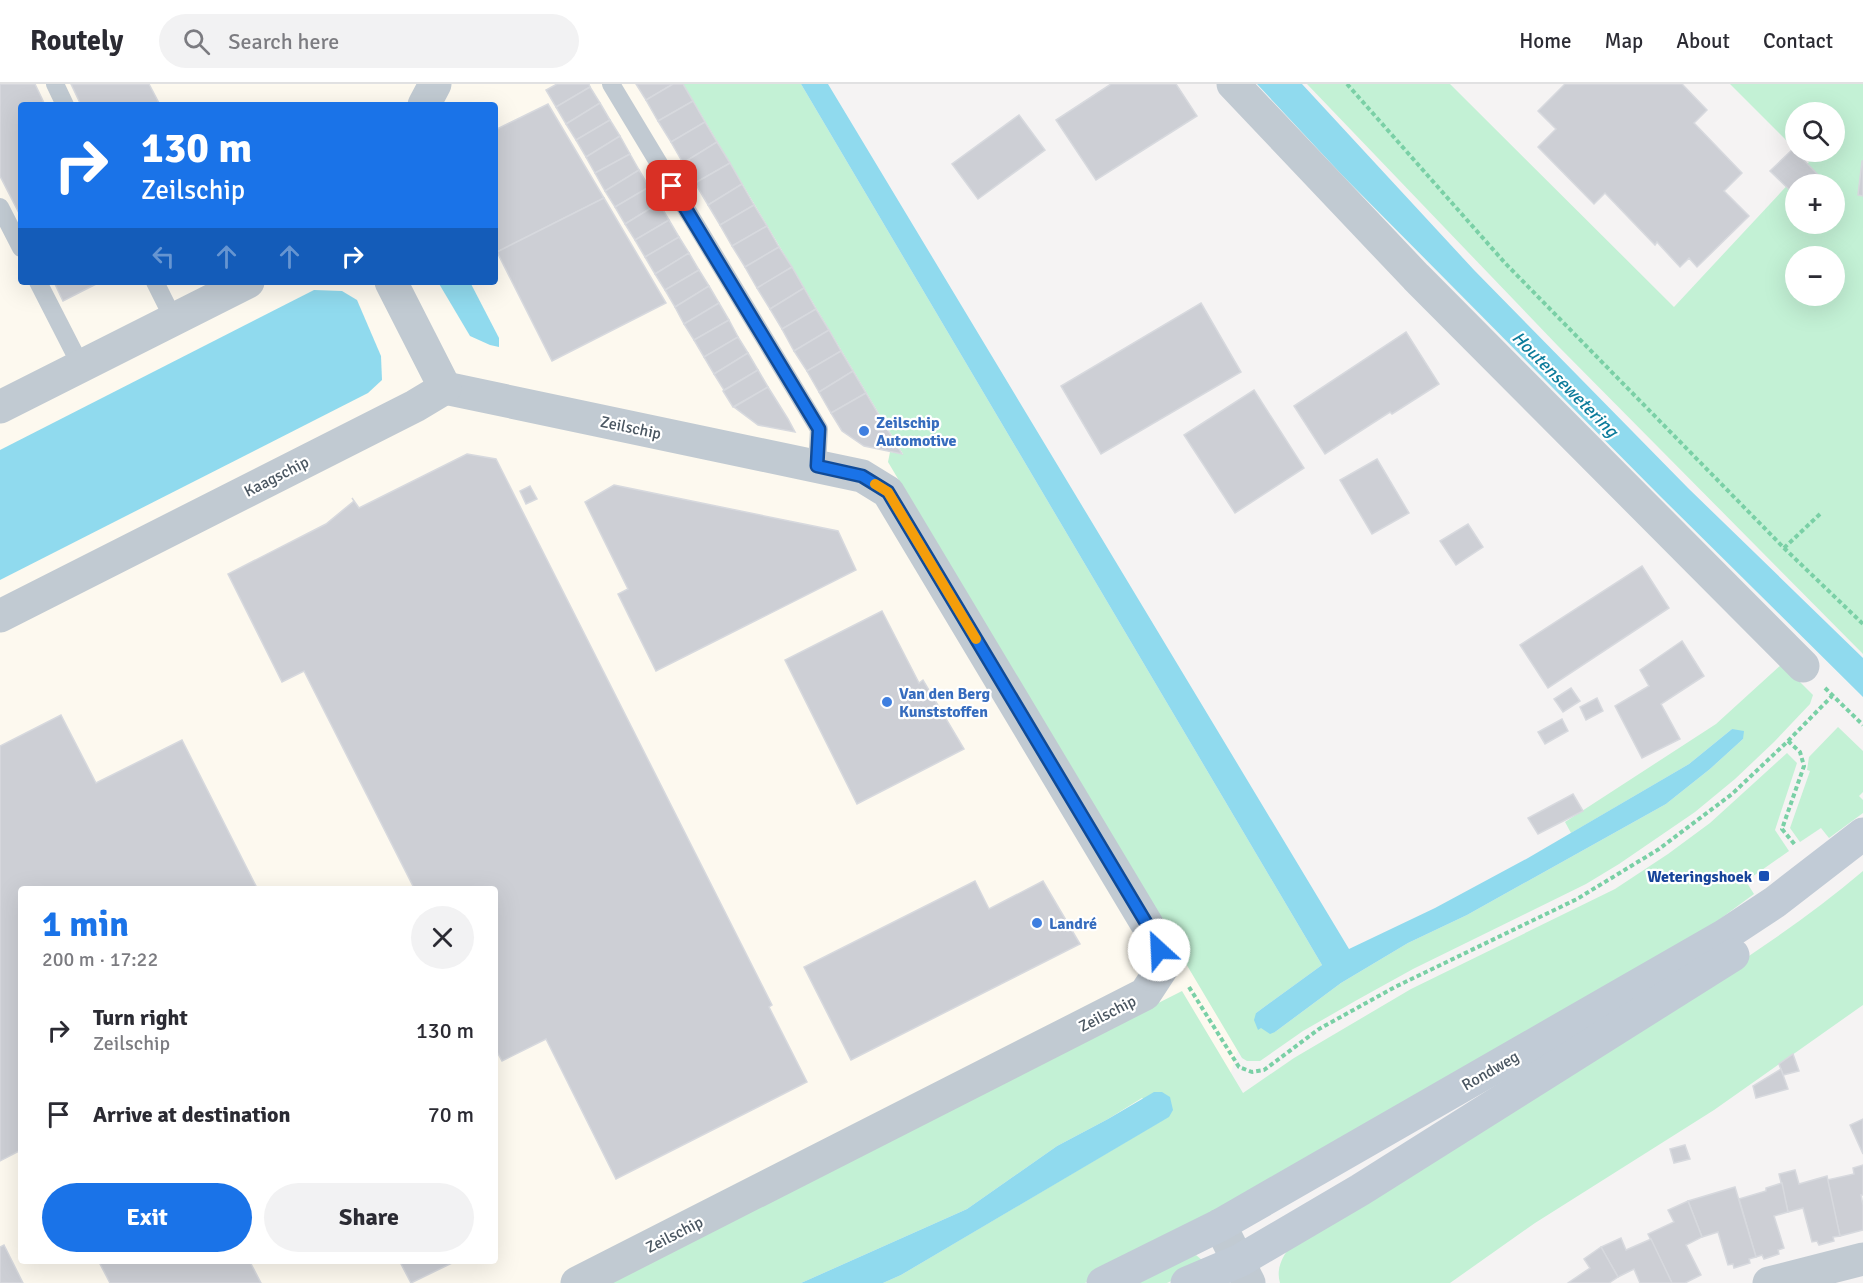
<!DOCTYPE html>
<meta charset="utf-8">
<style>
body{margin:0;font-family:Signika,sans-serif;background:#f2f2f3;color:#2b2b33;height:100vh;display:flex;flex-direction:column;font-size:22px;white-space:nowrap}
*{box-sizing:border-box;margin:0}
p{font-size:20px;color:#7c7c81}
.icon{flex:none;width:33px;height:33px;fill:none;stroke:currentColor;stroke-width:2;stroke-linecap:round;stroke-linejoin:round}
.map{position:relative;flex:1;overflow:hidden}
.side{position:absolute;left:18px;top:802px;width:480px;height:378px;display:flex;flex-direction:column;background:#fff;border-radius:6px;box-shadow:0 6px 24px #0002}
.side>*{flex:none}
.hud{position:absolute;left:18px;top:18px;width:480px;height:183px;border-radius:6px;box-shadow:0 6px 24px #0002;background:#1a73e8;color:#fff;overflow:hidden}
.buttons{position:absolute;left:1785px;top:18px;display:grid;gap:12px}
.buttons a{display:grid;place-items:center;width:60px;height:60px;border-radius:50%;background:#fff;box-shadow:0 6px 24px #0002;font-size:30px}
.pin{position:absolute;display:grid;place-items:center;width:51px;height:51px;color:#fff;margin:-26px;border-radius:12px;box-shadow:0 3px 9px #0006}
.me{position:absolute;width:66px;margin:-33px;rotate:335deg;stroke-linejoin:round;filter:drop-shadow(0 0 4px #0008)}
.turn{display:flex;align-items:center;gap:21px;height:126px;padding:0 24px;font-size:27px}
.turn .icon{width:78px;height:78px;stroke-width:2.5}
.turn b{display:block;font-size:42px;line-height:51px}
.lanes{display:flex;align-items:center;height:57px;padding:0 24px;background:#0003;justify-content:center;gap:30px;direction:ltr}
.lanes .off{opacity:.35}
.round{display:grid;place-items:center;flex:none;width:63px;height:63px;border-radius:32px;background:#f2f2f3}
.overview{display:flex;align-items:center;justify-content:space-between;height:102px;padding:0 24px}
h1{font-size:36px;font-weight:700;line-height:45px;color:#1a73e8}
.primary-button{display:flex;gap:12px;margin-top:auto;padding:12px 24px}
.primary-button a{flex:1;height:69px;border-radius:36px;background:#1a73e8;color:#fff;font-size:24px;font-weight:700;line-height:69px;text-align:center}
.primary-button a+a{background:#f2f2f3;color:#2b2b33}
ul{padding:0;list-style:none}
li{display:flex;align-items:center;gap:18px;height:84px;padding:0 24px}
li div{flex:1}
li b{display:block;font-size:22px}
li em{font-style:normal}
header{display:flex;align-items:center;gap:36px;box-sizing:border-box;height:84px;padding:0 30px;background:#fff;border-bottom:2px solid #e1e1e2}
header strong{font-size:28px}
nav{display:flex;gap:33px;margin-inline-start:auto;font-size:21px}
.search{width:420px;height:54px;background:#f2f2f3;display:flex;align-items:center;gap:15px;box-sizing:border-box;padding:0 21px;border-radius:33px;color:#7c7c81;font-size:22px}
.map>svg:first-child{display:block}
</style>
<header>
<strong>Routely</strong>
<div class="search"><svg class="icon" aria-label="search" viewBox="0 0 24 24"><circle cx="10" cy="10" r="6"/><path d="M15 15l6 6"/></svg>Search here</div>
<nav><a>Home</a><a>Map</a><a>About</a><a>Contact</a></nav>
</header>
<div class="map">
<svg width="1863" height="1199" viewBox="0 0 1863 1199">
<rect width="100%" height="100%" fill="#f5f3f3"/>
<path fill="#fdf9ef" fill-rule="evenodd" d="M0 0H709L1260 897 1210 1054 833 1199H0ZM21 21H495V198H21ZM21 806H495V1178H21Z"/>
<g fill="#c3f1d5" fill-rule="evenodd">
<path d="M683 0H801L1322 881 1256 929C1257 943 1262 944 1275 948L1341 899 1408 859 1467 831 1666 720 1710 685 1743 655 1732 645 1689 680 1571 749 1565 738 1716 640 1782 580 1813 611 1810 620 1774 658 1735 695 1695 728 1619 780 1586 800 1413 885 1357 916 1303 947 1260 977H1247L1242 974 888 378 890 368 903 370Z"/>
<path d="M1307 0H1450L1674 223 1809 78 1798 68H1834V28H1796L1795 65 1730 0H1863V570L1558 262ZM1796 100H1834V140H1796ZM1796 172H1834V212H1796Z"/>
<polygon points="1838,643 1863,667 1863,708 1859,712 1863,716 1863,729 1829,754 1821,744 1800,758 1790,744 1810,687 1807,686 1809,673"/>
<polygon points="1787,669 1797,679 1775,746 1789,767 1749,795 1747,799 1754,810 1705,846 1131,1175 1085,1199 883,1199 901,1191 1168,1033 1142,1014 1108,1035 1057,1062 967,1125 801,1199 605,1199 1182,907 1243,1009 1294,974 1411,905 1615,805 1668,770 1710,739"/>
<path d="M1863 787V921L1714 1026 1535 1139 1450 1199H1280C1275 1182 1285 1169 1295 1156 1409 1087 1522 1017 1635 945 1713 895 1793 847 1863 787Z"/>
<polygon points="1196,1171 1203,1177 1200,1184 1167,1199 1125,1199"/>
</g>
<g fill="#90daee">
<polygon points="801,0 828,0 1349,865 1435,824 1528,774 1689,680 1732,645 1744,647 1743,655 1710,685 1666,720 1467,831 1408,859 1341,899 1275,948 1270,950 1261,944 1258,946 1254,936 1256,929 1322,881"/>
<polygon points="1257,0 1302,0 1474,186 1688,404 1863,574 1863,613 1660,412 1342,91"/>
<polygon points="438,198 470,198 499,254 499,263 490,261 470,252"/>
<polygon points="314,206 342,207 357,216 381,272 382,296 368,309 0,496 0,366"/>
<polygon points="1154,1008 1162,1008 1170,1013 1173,1026 1169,1033 901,1191 883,1199 801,1199 967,1125 1057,1062 1108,1035"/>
</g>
<g fill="#cdcfd5" stroke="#d7d9de" stroke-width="1.5">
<polygon points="0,0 35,0 45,21 21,21 21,133 0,92"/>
<polygon points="71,0 149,0 160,21 81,21"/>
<polygon points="557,0 589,0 590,3 556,23 546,6"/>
<polygon points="636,0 673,0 646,16"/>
<polygon points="673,0 683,0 693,17 658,37 646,16"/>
<polygon points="1111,0 1176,0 1197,32 1096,96 1056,36"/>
<polygon points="1565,0 1682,0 1707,26 1694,39 1742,89 1724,107 1749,132 1697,183 1689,174 1680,183 1657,158 1655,161 1605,109 1594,120 1538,63 1556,45 1538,27"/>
<polygon points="590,3 600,19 566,40 556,23"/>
<polygon points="693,17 705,38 671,58 658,37"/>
<polygon points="600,19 610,36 576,56 566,40"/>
<polygon points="548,20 604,114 497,168 495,164 495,46"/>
<polygon points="1019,31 1045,66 978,115 952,80"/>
<polygon points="610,36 620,52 586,73 576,56"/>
<polygon points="705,38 717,58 683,79 671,58"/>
<polygon points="620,52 630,70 595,89 586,73"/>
<polygon points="717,58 730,79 695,99 683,79"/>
<polygon points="1793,65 1823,96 1818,100 1796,100 1796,112 1770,87"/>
<polygon points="630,70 639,86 605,107 595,89"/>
<polygon points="1862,77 1863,77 1863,112 1858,111"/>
<polygon points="730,79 742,100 708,121 695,99"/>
<polygon points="639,86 649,103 615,123 605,107"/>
<polygon points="742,100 754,121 720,141 708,121"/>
<polygon points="649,103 659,119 625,140 615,123"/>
<polygon points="604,114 666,219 552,277 497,168"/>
<polygon points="659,119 669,136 635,156 625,140"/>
<polygon points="754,121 767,142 732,162 720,141"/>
<polygon points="669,136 679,153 645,173 635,156"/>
<polygon points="767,142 779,163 745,183 732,162"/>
<polygon points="679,153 689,169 655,190 645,173"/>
<polygon points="779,163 792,183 757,204 745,183"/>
<polygon points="689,169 699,186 665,206 655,190"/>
<polygon points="792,183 804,204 770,225 757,204"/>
<polygon points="699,186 709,202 675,223 665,206"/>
<polygon points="54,198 100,198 63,217"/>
<polygon points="709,202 719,219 684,240 675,223"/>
<polygon points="804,204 816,225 782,245 770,225"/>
<polygon points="719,219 729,236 694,256 684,240"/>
<polygon points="1201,219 1241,288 1101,370 1061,302"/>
<polygon points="816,225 829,246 794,267 782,245"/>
<polygon points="729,236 738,253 704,273 694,256"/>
<polygon points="829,246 841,267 807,287 794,267"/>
<polygon points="1406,248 1439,300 1392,330 1390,328 1325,370 1294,322"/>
<polygon points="738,253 748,269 714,290 704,273"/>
<polygon points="841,267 853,287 819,308 807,287"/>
<polygon points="748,269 758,286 724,306 714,290"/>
<polygon points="758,286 768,303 733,323 723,307"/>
<polygon points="853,287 866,309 831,329 819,308"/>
<polygon points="768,303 788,335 795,348 758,341 734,323"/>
<polygon points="1254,306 1304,384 1235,429 1184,351"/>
<polygon points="866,309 902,370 864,362 842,347 831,329"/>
<polygon points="467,370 496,375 772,921 769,923 807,998 616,1095 546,955 502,977 495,964 495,806 415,806 304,587 282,598 228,490 326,440 354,417 352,414 359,424"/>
<polygon points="1377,375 1409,429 1372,450 1340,396"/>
<polygon points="614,401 838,447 856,486 656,587 618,510 628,505 585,418"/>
<polygon points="530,402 537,415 526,420 520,407"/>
<polygon points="1468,440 1483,463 1456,481 1440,457"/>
<polygon points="1642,482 1669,524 1548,604 1520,561"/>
<polygon points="882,527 919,599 923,596 964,665 857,720 785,576"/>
<polygon points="1682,557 1704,592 1661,620 1680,655 1642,674 1615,622 1649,602 1640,586"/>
<polygon points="1571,604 1580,617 1563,628 1554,615"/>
<polygon points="1597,614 1603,627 1586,636 1580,623"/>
<polygon points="61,631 96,699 182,656 258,806 21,806 21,1066 0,1077 0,662"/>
<polygon points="1562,635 1568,647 1545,660 1538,648"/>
<polygon points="1573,710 1583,727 1538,750 1528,734"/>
<polygon points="975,797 989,825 1043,797 1080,860 851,976 804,883"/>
<polygon points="1793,970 1799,987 1783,991 1779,980"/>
<polygon points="1781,985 1788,1005 1756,1014 1753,1002"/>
<polygon points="1863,1035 1863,1070 1850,1041"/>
<polygon points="1685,1061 1690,1075 1674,1079 1670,1065"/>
<polygon points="1863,1081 1863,1111 1861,1111 1863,1121 1863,1146 1840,1152 1827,1096 1854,1090 1853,1084"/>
<polygon points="1795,1086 1799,1100 1827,1092 1840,1152 1833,1153 1834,1157 1819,1161 1817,1157 1812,1158 1803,1124 1788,1128 1779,1090"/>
<polygon points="1782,1099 1788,1128 1774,1132 1784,1164 1778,1166 1779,1170 1764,1175 1762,1171 1756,1173 1739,1115 1766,1107 1766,1104"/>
<polygon points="1735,1103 1756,1173 1749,1175 1750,1179 1734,1184 1733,1180 1728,1181 1718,1148 1702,1153 1688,1117"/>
<polygon points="1688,1117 1702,1153 1686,1161 1701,1191 1685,1199 1672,1199 1648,1150 1674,1138 1668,1126"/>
<polygon points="1621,1154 1626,1166 1651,1155 1672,1199 1640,1199 1634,1185 1618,1193 1601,1163"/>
<polygon points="4,1161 23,1199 0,1199 0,1163"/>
<polygon points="1601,1163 1618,1193 1609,1199 1568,1199 1590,1184 1584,1175"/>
<polygon points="99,1178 250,1178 261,1199 110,1199"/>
<polygon points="400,1178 454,1178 411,1199"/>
</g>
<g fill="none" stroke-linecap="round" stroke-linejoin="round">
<g stroke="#7ad0a6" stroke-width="4" stroke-dasharray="4.5 3" stroke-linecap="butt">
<polyline points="1347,0 1505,179 1784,464 1863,540"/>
<polyline points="1784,464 1820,430"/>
<polyline points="1825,604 1863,641"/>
<polyline points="1788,657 1800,668 1804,682 1782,745 1796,762"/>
<polyline points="1189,903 1239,983 1252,988 1264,986 1319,945 1395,903 1577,815 1659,765 1732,710 1788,657 1832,612"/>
</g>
<g stroke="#c1cad2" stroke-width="18">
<polyline points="55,0 65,21"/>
<polyline points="611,0 819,345 817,382"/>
<polyline points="0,123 21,164"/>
<polyline points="38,198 81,282"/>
<polyline points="155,198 174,236"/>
</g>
<g stroke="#c1cad2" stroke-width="33">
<polyline points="1233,0 1416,193 1803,582"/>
<polyline points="424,21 435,0"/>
<polyline points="445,304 862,392 888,408 1154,852 1164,881 1145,910 577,1199"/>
<polyline points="0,323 248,198"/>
<polyline points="0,532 415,322 445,304 391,198"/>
<polyline points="1220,1141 1249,1199"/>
<polyline points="1769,1199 1863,1175"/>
</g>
<g stroke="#c1cbd6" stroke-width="33">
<polyline points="1103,1199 1220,1141 1725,851 1775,818 1863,750"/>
<polyline points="1187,1199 1239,1177 1360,1106 1733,871"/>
</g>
</g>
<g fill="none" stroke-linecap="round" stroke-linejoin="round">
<defs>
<polyline id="route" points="672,102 819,345 817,382 862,392 888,408 1154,852 1159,866"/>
</defs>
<use href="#route" stroke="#114b97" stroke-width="15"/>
<use href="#route" stroke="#1a73e8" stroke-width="10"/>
<polyline stroke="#f59e0b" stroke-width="10" points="875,400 888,408 976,555"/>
</g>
<g fill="#3f7fe0" stroke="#fff" stroke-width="2">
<circle cx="864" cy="347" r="6"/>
<circle cx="887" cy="618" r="6"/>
<circle cx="1037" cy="839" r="6"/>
</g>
<rect fill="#1a4fb4" stroke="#fff" stroke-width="2" x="1758" y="786" width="12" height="12" rx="3"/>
<g text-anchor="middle" stroke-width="4.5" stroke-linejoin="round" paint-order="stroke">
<g font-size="16" font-weight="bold" fill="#366cbe" stroke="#fff" text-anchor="start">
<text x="876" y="344">Zeilschip<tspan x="876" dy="18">Automotive</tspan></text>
<text x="899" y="615">Van den Berg<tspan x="899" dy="18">Kunststoffen</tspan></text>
<text x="1049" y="845">Landré</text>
</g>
<g font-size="16" fill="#4a5661" stroke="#fff">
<text transform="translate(631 343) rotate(12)" y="6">Zeilschip</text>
<text transform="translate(276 392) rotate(-27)" y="6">Kaagschip</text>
<text transform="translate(1107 929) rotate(-27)" y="6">Zeilschip</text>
<text transform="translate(1490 986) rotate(-30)" y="6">Rondweg</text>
<text transform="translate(674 1150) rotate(-27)" y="6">Zeilschip</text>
</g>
<g font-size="16" font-weight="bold" fill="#164399" stroke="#fff" text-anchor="end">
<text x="1752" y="798">Weteringshoek</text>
</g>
<g font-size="18" font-style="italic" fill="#0c7c9b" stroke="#fff">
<text transform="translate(1565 300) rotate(45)" y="6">Houtensewetering</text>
</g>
</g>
</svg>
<div class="buttons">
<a><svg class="icon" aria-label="search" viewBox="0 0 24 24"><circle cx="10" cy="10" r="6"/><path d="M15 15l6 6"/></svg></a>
<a>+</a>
<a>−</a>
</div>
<div class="pin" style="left:672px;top:102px;background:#d93025"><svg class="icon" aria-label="arrive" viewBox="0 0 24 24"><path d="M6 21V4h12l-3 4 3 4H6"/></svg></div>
<svg class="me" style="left:1159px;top:866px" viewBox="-20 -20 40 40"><circle r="19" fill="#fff"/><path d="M0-13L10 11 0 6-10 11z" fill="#1a73e8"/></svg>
<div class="hud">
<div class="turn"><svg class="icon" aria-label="right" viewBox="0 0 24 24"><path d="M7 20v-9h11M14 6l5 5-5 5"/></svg><div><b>130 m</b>Zeilschip</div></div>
<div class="lanes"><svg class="icon off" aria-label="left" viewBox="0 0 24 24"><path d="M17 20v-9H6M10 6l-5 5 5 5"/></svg><svg class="icon off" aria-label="ahead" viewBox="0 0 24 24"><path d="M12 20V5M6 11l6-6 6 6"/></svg><svg class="icon off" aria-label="ahead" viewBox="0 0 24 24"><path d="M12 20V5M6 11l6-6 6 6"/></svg><svg class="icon" aria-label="right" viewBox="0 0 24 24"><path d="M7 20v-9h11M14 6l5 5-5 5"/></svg></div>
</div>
<section class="side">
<div class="overview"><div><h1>1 min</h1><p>200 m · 17:22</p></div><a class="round"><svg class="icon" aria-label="close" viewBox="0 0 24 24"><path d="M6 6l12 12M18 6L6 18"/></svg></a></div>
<ul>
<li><svg class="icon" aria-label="right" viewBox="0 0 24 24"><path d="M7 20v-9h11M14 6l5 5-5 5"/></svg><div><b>Turn right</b><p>Zeilschip</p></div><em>130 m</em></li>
<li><svg class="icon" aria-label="arrive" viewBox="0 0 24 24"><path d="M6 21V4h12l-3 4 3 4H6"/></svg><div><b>Arrive at destination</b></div><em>70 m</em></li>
</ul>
<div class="primary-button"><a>Exit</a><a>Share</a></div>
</section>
</div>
